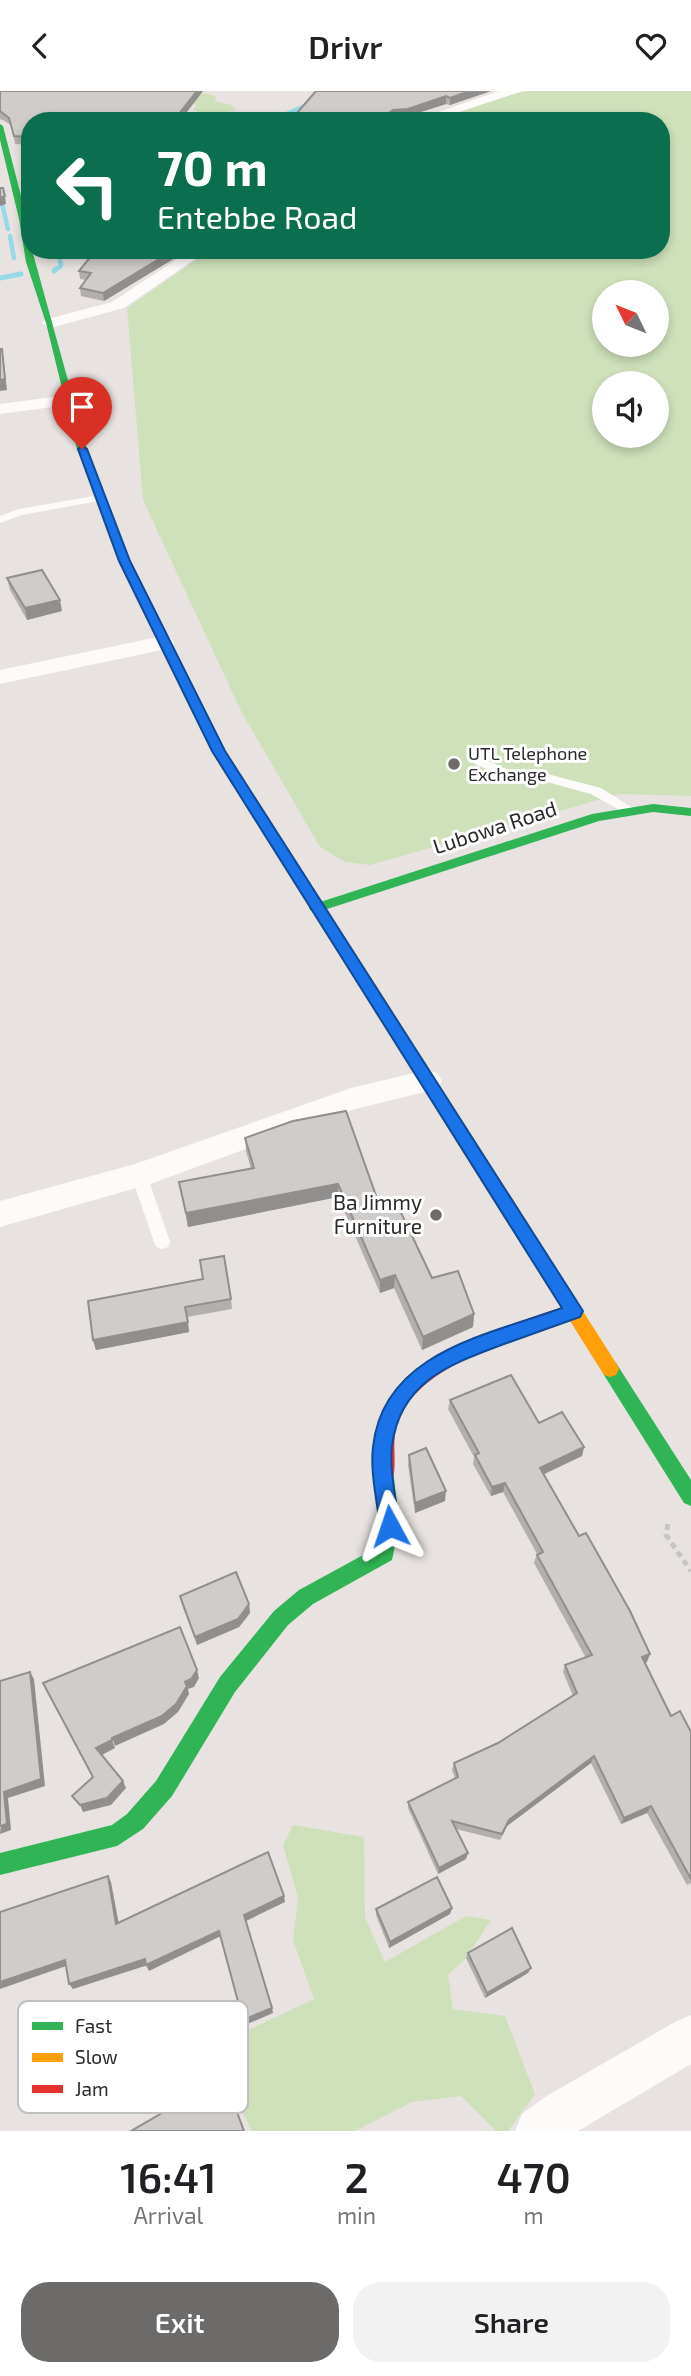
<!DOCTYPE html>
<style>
body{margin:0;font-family:"Exo 2",sans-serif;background:#f2f2f2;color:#202124;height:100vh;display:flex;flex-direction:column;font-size:26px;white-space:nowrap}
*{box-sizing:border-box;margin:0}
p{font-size:23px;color:#757577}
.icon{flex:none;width:38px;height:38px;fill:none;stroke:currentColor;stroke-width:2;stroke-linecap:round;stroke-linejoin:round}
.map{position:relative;height:2040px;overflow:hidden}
.sheet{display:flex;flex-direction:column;background:#fff;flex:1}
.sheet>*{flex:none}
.guide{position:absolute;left:21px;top:21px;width:649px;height:147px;border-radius:28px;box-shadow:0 4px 10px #0003;background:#0b6e4f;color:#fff;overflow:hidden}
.needle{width:46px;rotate:313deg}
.controls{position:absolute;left:592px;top:189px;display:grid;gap:14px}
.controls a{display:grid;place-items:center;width:77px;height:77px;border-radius:50%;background:#fff;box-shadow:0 4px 10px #0003;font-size:35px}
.pin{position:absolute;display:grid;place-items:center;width:60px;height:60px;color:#fff;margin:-72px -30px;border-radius:50% 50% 50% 0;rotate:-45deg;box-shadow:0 0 7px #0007}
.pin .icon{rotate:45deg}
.me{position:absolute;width:77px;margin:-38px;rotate:355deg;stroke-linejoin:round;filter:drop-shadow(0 0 5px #0008)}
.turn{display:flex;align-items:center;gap:24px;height:147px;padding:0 21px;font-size:32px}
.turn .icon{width:91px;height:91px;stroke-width:2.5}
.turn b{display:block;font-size:49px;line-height:60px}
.eta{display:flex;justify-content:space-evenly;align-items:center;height:119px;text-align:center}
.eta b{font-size:42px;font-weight:600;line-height:49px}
.primary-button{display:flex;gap:14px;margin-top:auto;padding:14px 21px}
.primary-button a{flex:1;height:80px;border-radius:28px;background:#6c6b6a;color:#fff;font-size:28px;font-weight:600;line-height:80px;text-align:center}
.primary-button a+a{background:#f2f2f2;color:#202124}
header{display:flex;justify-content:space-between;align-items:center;height:91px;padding:0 21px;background:#fff;font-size:32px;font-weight:600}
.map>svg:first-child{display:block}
</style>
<header><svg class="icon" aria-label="back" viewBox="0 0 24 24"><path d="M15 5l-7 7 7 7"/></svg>Drivr<svg class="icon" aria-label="heart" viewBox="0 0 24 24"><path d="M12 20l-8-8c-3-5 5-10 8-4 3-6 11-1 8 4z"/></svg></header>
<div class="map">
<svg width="691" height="2040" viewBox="0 0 691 2040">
<rect width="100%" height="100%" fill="#e8e3e0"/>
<g fill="#cee1ba" fill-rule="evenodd">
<path d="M153 0 209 3 216 6 215 10 232 14 236 19C220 23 209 25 193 19L197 14Z"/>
<path d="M530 0H691V705L619 703 370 774 345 771 320 756 241 620 143 409 127 217 210 159H662V30H424L504 4ZM604 201H656V254H604ZM604 292H656V345H604Z"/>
<polygon points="293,1734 364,1746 365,1827 385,1871 466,1825 491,1829 466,1867 448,1884 453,1918 505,1925 535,2003 508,2040 496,2040 461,2005 412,2011 355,2040 252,2040 227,1991 225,1950 314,1908 293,1849 298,1807 283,1754"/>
</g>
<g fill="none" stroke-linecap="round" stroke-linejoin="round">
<g stroke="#96d9e7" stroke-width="4.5">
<polyline points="271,30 309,13"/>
<polyline points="27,72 27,75"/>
<polyline points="0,104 8,138"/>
<polyline points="10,145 14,167"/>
<polyline points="54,159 59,164 61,175 54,180"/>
</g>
<g stroke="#96d9e7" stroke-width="5">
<polyline points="54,180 56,178"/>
<polyline points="0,187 21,183"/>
</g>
<polyline stroke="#c6c5c5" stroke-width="5" stroke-dasharray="6 4.5" stroke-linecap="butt" points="668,1433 666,1444 691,1480"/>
<g fill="#fcfbfa" fill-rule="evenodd">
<polygon points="100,404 105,407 104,409 22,424 0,432 0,425 19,418"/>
<polygon points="479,666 511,680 536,680 601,697 636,719 630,723 625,722 591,703 536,688 505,687 475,673 473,670"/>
<polygon points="139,1078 145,1079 147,1084 170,1151 168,1156 162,1158 156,1156 154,1151 131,1084 133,1079"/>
</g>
<g fill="#fcfbfa" fill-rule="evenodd">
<polygon points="499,0 523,0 432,30 413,30"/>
<polygon points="191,159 208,159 124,217 50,237 42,232 44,229 112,211"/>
<polygon points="69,304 78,309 75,313 0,323 0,313"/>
<polygon points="163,545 171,547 174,552 171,557 0,593 0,579"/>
<polygon points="427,979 437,982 442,990 437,998 355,1018 150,1093 0,1136 0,1110 135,1073 351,997"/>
<polygon points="691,1924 691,1973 578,2040 515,2040 522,2023 545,2006 675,1931"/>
</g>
<g fill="#30b455" fill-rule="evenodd">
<polygon points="0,33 3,35 27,128 30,159 32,159 93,380 87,380 77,358 46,232 26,171 19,128 0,49"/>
<polygon points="653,713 691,717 691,725 653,721 599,730 321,820 311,820 309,817 311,814 592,723"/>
<polygon points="610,1270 616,1272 691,1389 691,1415 684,1412 604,1284 601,1278 604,1272"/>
<polygon points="384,1378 391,1381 394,1387 399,1436 392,1469 313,1513 288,1534 235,1601 172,1705 143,1738 117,1755 0,1784 0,1762 112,1734 127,1723 156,1690 220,1586 274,1520 299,1499 376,1457 379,1436 374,1387 377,1381"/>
</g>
<g fill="#ff9f0a" fill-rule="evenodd">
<polygon points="90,375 95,378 130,470 225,660 326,818 328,821 326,824 316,824 213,660 120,470 85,378"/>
<polygon points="469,1049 475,1051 616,1272 619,1278 616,1284 610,1286 604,1284 463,1059 461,1055 463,1051"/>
</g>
<g fill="#e5322d" fill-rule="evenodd">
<polygon points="321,816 326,818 475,1051 477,1055 475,1059 463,1059 314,821"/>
<path d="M574 1212 580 1215 583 1220 580 1225C525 1245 421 1270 398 1330 390 1350 399 1376 391 1393L384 1396 377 1393C371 1380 373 1360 376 1346 379 1325 389 1304 404 1289 441 1252 524 1230 574 1212Z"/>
</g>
</g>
<g fill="#b2afad">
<polygon points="0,0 203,0 185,23 30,30 30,54 15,53 11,34 1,28 0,29"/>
<polygon points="316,0 491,0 450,14 446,13 408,25 393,26"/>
<polygon points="96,159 188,159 104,210 81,205 80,197 86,189 80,188 79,180"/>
<polygon points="7,487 62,520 27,529 10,499"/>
<polygon points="245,1047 379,1113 432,1187 474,1223 473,1236 422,1259 394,1197 380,1202 338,1106 188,1136 179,1091 251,1078 246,1060"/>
<polygon points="203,1188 231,1208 232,1218 187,1226 189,1241 96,1259 93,1249"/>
<polygon points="450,1309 539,1332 584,1356 582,1365 543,1384 647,1571 645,1572 671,1625 691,1641 691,1792 687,1794 647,1722 621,1733 591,1672 507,1735 500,1749 456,1738 466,1768 438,1783 408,1717 408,1711 455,1687 452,1679 454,1672 498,1652 573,1605 563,1581 565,1574 586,1567 534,1472 537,1463 503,1401 491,1405 473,1373 474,1366 448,1318"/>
<polygon points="409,1364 445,1410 415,1422 408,1374"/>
<polygon points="180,1505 249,1513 250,1522 239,1536 197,1554 182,1514"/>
<polygon points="452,1817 450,1823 389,1857 376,1824 376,1818"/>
<polygon points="468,1862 528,1882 485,1907 466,1867"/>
</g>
<g fill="#918f8d">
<polygon points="197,0 203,0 180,30 179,23"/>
<polygon points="470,0 491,0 450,14 450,7"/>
<polygon points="446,5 446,13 408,25 393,26 388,30 377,30 393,19"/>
<polygon points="5,105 6,113 0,115 0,107"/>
<polygon points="174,159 188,159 104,210 103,202"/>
<polygon points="2,258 7,299 0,300 0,289"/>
<polygon points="60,509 62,520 27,529 25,517"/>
<polygon points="338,1093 338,1106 188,1136 186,1122"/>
<polygon points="395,1184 394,1197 380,1202 380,1189"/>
<polygon points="474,1223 473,1236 422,1259 423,1246"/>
<polygon points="188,1231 189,1241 96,1259 93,1249"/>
<polygon points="584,1356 582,1365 537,1386 540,1377"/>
<polygon points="505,1392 503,1401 491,1405 492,1396"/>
<polygon points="446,1400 445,1410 415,1422 415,1412"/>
<polygon points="249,1513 250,1522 239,1536 197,1554 195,1546"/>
<polygon points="650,1563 647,1571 639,1574 642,1566"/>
<polygon points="197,1579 199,1587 194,1596 188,1598 189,1603 178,1621 164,1633 115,1655 112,1647 185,1591"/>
<polygon points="30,1581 34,1588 45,1695 8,1707 11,1739 0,1743 4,1701"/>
<polygon points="112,1649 115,1657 100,1665 96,1657"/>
<polygon points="594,1665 591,1672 507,1735 500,1749 509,1729"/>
<polygon points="123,1690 126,1697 111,1714 83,1721 80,1714"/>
<polygon points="651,1715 647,1722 621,1733 624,1727"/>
<polygon points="468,1762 466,1768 438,1783 439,1777"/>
<polygon points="108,1785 111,1791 120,1839 116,1833"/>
<polygon points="284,1805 285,1811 246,1830 244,1824"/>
<polygon points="452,1817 450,1823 389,1857 390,1851"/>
<polygon points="219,1840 221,1845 149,1880 146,1874"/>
<polygon points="145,1868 148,1874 73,1898 69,1893"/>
<polygon points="65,1869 69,1874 0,1898 0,1891"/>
<polygon points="531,1877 528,1882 485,1907 487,1902"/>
<polygon points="272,1917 273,1922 245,1934 243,1929"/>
</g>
<g fill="#cfccc9" stroke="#918f8d" stroke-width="2">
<polygon points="0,0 197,0 179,23 268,30 30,30 30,46 14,45 9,27 0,20"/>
<polygon points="316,0 470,0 450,7 446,5 408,18 393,19 377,30 290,30"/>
<polygon points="30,85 30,103 26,90"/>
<polygon points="0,97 3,97 5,105 0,107"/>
<polygon points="96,159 174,159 103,202 80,197 91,182 79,180"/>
<polygon points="0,258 2,258 5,288 0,289"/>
<polygon points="42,479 60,509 25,517 7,487"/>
<polygon points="346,1020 379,1113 395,1109 432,1187 458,1180 474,1223 423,1246 395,1184 380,1189 338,1093 186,1122 179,1091 254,1077 245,1047 293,1030"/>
<polygon points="224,1165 231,1208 185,1216 188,1231 93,1249 88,1210 203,1188 200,1169"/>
<polygon points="511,1284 539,1332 562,1321 584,1356 540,1377 579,1445 586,1442 630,1520 650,1563 642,1566 671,1625 680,1620 691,1641 691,1788 651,1715 624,1727 594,1665 509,1729 502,1743 452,1730 468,1762 439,1777 408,1711 458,1686 454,1672 498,1652 577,1602 565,1574 592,1564 537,1464 543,1461 505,1392 492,1396 475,1364 479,1362 450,1309"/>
<polygon points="426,1357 446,1400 415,1412 409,1364"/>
<polygon points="236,1481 249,1513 238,1528 195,1546 180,1505"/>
<polygon points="180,1536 197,1579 192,1587 185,1591 187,1595 176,1613 162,1625 112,1647 112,1649 96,1657 123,1690 107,1707 80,1714 72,1705 93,1686 43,1592"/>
<polygon points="30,1581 41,1688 4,1701 7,1733 0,1735 0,1590"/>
<polygon points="268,1761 284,1805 244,1824 272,1917 243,1929 219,1840 146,1874 145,1868 69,1893 65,1869 0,1891 0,1821 108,1785 116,1833"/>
<polygon points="437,1786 452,1817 390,1851 376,1818"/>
<polygon points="512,1837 531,1877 487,1902 468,1862"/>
<polygon points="224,1986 244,2040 131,2040"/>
</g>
<path fill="#1a73e8" stroke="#114b97" stroke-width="2" d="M82 355 87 358 130 470 225 660 583 1220 580 1226C555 1235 530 1244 504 1253 451 1273 400 1290 392 1355 389 1380 397 1410 399 1435L397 1442 390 1445 383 1442 380 1435C377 1410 370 1380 373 1356 383 1261 488 1244 562 1217L212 660 119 470 78 358Z"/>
<g fill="#6c6b6a" stroke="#fff" stroke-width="2.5">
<circle cx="454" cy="673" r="7"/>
<circle cx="436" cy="1124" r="7"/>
</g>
<g text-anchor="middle" stroke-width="6" stroke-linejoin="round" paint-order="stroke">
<g font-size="18" fill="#2a2a2a" stroke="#fff" text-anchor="start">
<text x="468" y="669">UTL Telephone<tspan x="468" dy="21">Exchange</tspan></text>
</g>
<g font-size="21" fill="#2a2a2a" stroke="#fff">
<text transform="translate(495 737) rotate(-18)" y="7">Lubowa Road</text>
</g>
<g font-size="21" fill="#2a2a2a" stroke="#fff" text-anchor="end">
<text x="422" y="1119">Ba Jimmy<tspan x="422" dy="24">Furniture</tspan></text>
</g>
</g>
<rect x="18" y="1910" width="230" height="112" rx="10" fill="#fff" stroke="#bfbfbf" stroke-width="2"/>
<rect x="32" y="1931" width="31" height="8" fill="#30b455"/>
<rect x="32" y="1962" width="31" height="9" fill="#ff9f0a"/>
<rect x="32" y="1994" width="31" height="8" fill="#e5322d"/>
<g font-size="19" fill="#2a2a2a">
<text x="75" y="1942">Fast</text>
<text x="75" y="1973">Slow</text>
<text x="75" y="2005">Jam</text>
</g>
</svg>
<div class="controls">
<a><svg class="needle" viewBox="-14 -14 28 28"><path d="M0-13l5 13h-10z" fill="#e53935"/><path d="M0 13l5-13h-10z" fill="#757577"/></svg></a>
<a><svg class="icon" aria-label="sound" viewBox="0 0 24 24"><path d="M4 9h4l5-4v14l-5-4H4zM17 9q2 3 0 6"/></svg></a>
</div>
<div class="pin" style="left:82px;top:358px;background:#d93025"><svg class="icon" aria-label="arrive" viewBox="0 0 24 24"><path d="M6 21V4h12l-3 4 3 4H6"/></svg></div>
<svg class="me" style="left:390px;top:1435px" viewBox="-20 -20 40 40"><path d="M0-17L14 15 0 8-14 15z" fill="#1a73e8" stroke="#fff" stroke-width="4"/></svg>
<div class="guide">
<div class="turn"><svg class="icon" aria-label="left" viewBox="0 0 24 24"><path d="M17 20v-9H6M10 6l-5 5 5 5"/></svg><div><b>70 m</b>Entebbe Road</div></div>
</div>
</div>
<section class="sheet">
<div class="eta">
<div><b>16:41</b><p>Arrival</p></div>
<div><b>2</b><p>min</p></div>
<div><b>470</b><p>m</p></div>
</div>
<div class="primary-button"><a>Exit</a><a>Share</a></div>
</section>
